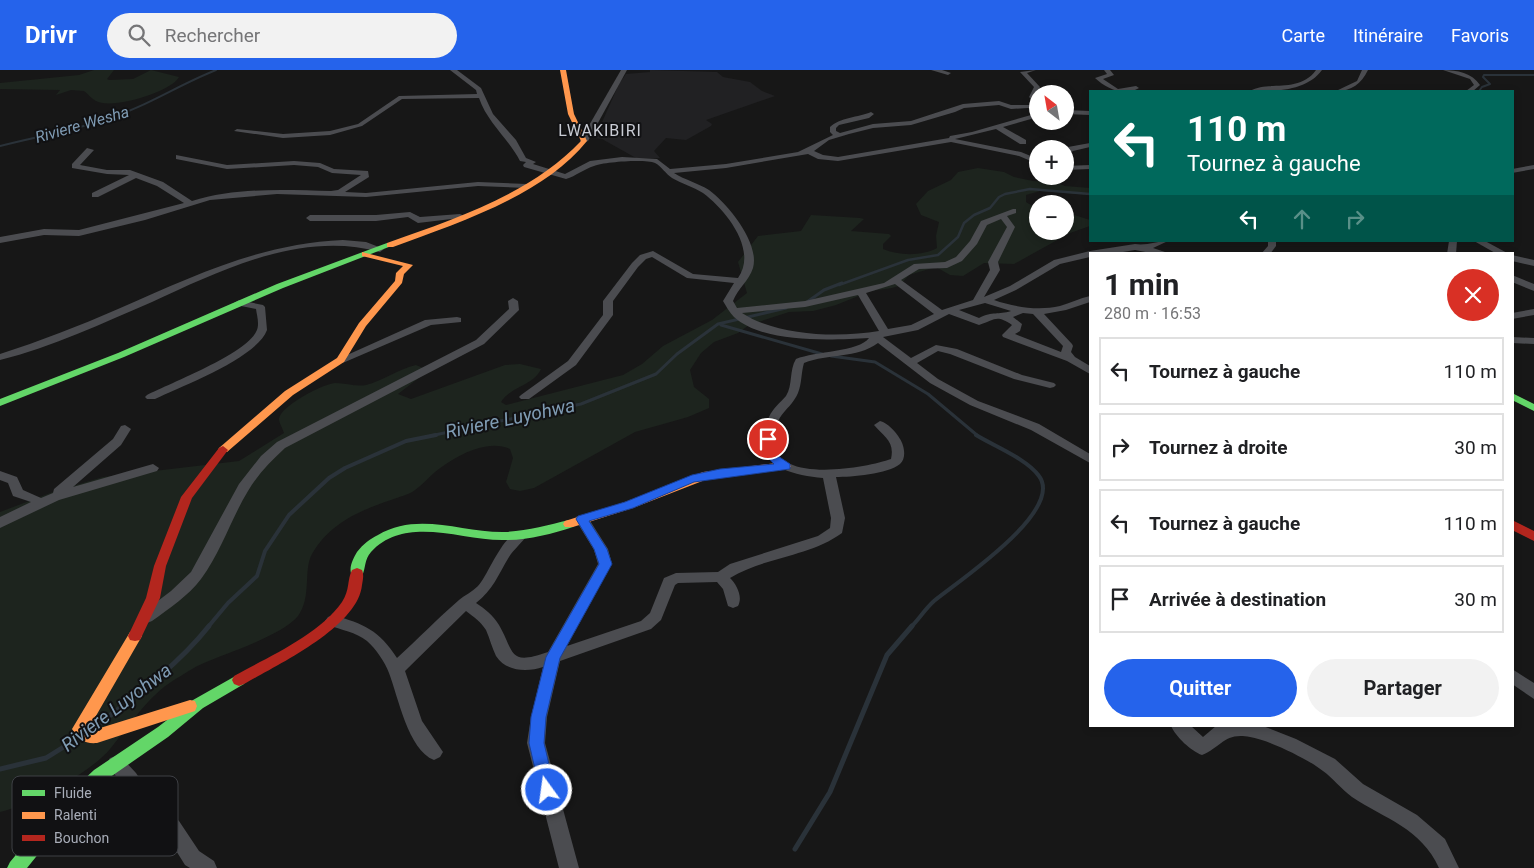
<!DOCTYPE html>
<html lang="fr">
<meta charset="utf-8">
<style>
body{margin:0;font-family:Roboto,sans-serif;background:#f2f2f2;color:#202124;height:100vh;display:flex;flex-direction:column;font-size:19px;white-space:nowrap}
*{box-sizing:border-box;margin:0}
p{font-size:16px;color:#757577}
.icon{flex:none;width:28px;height:28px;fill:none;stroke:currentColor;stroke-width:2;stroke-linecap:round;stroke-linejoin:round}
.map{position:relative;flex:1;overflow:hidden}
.sheet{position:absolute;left:1089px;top:182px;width:425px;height:475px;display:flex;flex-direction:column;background:#fff;border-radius:0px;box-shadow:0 2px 8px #0003}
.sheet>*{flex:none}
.hud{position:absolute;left:1089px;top:20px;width:425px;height:152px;border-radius:0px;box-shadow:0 2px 8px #0003;background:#00695c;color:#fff;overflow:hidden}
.needle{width:32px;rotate:329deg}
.controls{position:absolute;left:1029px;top:15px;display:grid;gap:10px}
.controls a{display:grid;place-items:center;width:45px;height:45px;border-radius:50%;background:#fff;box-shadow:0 2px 8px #0003;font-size:25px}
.pin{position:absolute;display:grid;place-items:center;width:42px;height:42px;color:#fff;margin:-21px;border:2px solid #fff;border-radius:50%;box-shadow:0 1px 5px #0007}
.me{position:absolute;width:55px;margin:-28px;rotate:346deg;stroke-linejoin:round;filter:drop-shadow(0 0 4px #0008)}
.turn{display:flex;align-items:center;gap:18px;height:105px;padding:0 15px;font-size:22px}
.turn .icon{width:65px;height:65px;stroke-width:2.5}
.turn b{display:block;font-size:35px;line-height:42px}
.lanes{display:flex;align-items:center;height:48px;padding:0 15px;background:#0003;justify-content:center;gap:25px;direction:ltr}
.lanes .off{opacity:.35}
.round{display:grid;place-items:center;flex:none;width:52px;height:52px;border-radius:26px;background:#f2f2f2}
.headline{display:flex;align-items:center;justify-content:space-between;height:85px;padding:0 15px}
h1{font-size:30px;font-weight:700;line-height:38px}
.primary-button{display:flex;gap:10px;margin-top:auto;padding:10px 15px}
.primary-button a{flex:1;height:58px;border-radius:30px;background:#2563eb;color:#fff;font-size:20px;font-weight:700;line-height:58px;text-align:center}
.primary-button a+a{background:#f2f2f2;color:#202124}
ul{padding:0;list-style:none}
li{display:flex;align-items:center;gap:15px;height:68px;margin:0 10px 8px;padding:0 5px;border:2px solid #e0e0e0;border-radius:0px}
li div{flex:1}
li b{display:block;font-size:19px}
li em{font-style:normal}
header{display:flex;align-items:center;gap:30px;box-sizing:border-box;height:70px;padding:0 25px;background:#2563eb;color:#fff}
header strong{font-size:24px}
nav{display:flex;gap:28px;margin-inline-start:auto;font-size:18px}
.search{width:350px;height:45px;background:#f2f2f2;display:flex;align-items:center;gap:12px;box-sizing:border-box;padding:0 18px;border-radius:28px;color:#757577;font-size:19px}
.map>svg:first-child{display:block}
</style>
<header>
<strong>Drivr</strong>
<div class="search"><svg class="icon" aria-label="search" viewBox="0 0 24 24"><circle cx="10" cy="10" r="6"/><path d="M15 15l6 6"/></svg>Rechercher</div>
<nav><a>Carte</a><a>Itinéraire</a><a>Favoris</a></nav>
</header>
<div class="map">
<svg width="1534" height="798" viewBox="0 0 1534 798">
<rect width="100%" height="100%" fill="#171717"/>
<polygon fill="#212123" points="650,0 717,2 723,7 750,12 762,21 775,26 706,50 712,54 711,56 686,70 666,68 654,81 660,88 636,88 602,69 595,68 619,14 626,4 650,2"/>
<g fill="#1d241e">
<path d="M94 0H114L107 9 109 10 133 9 151 0 179 7C171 22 112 40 96 31 92 29 88 24 84 21L71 20 56 25 60 20 0 19V13L79 5Z"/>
<path d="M978 98 1004 102 1014 107 1033 111 1055 112 1065 116 1090 118V125L1040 121 1026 125V132L1037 139 1038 161H1065V142L1090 150V156L1070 163 1014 194 984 193 963 206 950 205 936 197 929 199 909 205 899 216 892 218 871 221 836 235 813 241 789 242 749 255 738 263 714 272 701 283 690 300 694 317 709 329V338L688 347 635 362 534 418 520 421 510 419 506 412 513 388 510 379C486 368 454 387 435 402 428 408 422 415 415 420 409 425 398 427 391 430 359 441 330 453 312 484 303 500 312 527 298 546 283 565 227 583 204 593 194 597 184 604 174 610 148 626 130 655 110 679 90 703 31 735 0 742V442L53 422 103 407 239 391 284 363C283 359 279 353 279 349 280 336 324 313 336 313 346 313 356 317 366 315 382 311 399 299 416 295L423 298 424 304 398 324 411 329 505 295 520 294 541 299C533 316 511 316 501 332L506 335 623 305 642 294 663 276 712 250 747 223 738 192 758 166 801 161 811 145 860 148 864 149 851 161 889 164 891 166 883 174V179C899 186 923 186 937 178L936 166 939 152 921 145 916 134 928 121 951 110 958 102Z"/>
</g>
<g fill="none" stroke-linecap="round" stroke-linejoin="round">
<g stroke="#2a3239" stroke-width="2">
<polyline points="1479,21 1482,17 1490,14 1483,7 1484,5 1534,5"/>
<path d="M0 76C35 67 70 61 104 50 144 38 178 15 216 0"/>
</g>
<polyline stroke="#2a3239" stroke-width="2.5" points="839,215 908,190 938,185 958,167 964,153 974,145 990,138 999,127 1005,124 1030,119 1090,124"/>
<g stroke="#2a3239" stroke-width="3">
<polyline points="807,232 824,220 842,213"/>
<polyline points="721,255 822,284"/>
<polyline points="831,286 875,292 928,324 978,366"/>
<polyline points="430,366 581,334 656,304 677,284 718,254 786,238"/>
</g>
<g stroke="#2a3239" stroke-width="4">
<polyline points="208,557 228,533 257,506 265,481 289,445 329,408 345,398 406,371 436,365"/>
<path d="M911 557C919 549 925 539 934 531 957 512 1065 441 1039 406 1027 389 994 376 976 365"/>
</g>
<g stroke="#2a3239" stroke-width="5">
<path d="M96 656C137 625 177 596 209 556"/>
<polyline points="0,699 46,688 78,668"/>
<polyline points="795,779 830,722 887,585 912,556"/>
</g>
<g fill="#4b4c50" fill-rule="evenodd">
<path d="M450 0H457L481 18 493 44 516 70 526 88 536 92 533 94 565 104 590 91 622 87 657 89 670 99 726 94 798 82 833 65 830 62V57C839 48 859 47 871 42L874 44 869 48 839 55 836 58V61L840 63 873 54 911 51 963 34 999 31 1011 35H1032L1033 31 1029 27 1034 17 1020 2 1036 0 1027 3 1040 17 1035 27 1038 29V41L1028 38 1011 39 999 35 964 38 955 42 911 55 873 58 849 64 829 70 814 81 823 85 838 87 949 68 950 66 972 62 1038 43V47L1003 57 1026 70V74H1020L996 59 955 69 1021 82 1038 89V94L1019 86 951 72 838 91 818 89 808 84 726 98 674 103C685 110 698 113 709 120 728 134 760 173 753 198 749 211 738 218 733 231L737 238 805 231 884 213 914 194 945 192 956 187 970 171 981 151 1013 139H1016V143L1007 146 1015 157 998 192 1000 200 984 227 1010 216 1054 190 1090 181 1135 174C1146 176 1157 171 1168 171L1153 178 1171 184H1156L1135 180 1111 184H1090V187L1060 194 1016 220 994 230C1014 237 1038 241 1060 236 1070 233 1080 228 1090 226V232L1066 240 1044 244 1072 274 1073 276 1071 282 1075 287 1090 296V304L1067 291 1003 267 1002 265 1012 255C996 244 995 250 979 255L949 244 918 260 883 267 911 288 936 275 957 279 1022 305 1054 313 1056 315 1054 317 1050 318 1014 309 950 284 938 281 917 293 938 309 978 331 1039 354 1090 384V393L1031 360 970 335 930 313 878 273C856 289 829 283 804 293 801 303 802 313 798 323 790 341 775 343 774 369 772 415 866 398 891 389 895 371 884 367 874 355L880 351C888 353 896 362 900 369 904 375 907 388 900 394 888 404 851 407 836 407L845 448 842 463C809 487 764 487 730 508 737 515 743 527 738 536L733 538 728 536 723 519 717 512 678 513 675 515 661 550 651 559 560 591 547 647 545 673 579 798H559L527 673 531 647 543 597C528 602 506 602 496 586 492 578 490 569 486 560 481 552 474 547 466 541L405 601 422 651 443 682 440 687 434 690C408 680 398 626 389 603 385 592 376 579 367 571 356 562 341 560 328 555L325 551 328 547 333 545C364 554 379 560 397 588 418 569 438 548 459 530 465 525 472 522 478 516 489 505 505 456 525 462L527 465C522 473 514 479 509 487 498 505 493 520 476 533 485 539 493 545 499 555 515 583 508 596 548 582L598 494 594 480 575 449 577 446H587L608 479 612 494 567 576 641 551 650 543 664 508 676 503 718 502 730 494 818 466 830 458 831 448 823 408C787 405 745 392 769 347 773 338 780 333 786 326 793 315 789 300 796 289 815 281 859 282 869 268 831 270 764 274 734 247 730 243 726 236 723 231L734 213 687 208 652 187 646 189 638 197 613 231V245L576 295 529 329H521L519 327 521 325 568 291 603 245V231L632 193 640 185 653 181 693 204 738 208C758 180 726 140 703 123 694 117 682 114 672 108 666 104 661 96 655 93 645 89 604 92 594 96 584 99 576 106 566 109L524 97 523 95 526 92 520 91C508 68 487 52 479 28L402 29 362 56 330 65 283 68 234 61 237 59 283 64 330 61 358 54 399 26 477 24 476 20ZM1001 149 1007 157 988 192 990 200 973 230 942 240 901 210 919 199 947 198 962 191 977 174 987 155ZM895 214 934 244 911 255 888 259 866 223ZM858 225 879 261C838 268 777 266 742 243L805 237ZM985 233 1011 241C998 245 993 241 979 248L959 240ZM1023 243 1033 244 1063 276 1061 282 1015 264 1020 261 1022 254 1013 247Z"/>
<polygon points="621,0 627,0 588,71 581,73 580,71"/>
<polygon points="931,0 942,0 951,3 948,5"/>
<path d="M1104 0H1110L1114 5 1103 9 1118 19 1136 16 1139 18C1124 27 1107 19 1095 8L1107 4Z"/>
<path d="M1316 0H1322C1307 21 1274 22 1250 21 1269 10 1299 24 1316 0Z"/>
<path d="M1362 0H1368C1361 14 1352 21 1336 21L1357 11Z"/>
<path d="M1443 0C1457 0 1472 3 1480 15L1473 21H1466L1474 15 1470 9Z"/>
<polygon points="1065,40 1090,41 1090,45 1065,44"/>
<polygon points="1090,73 1090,77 1073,81 1065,87 1065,81 1068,77"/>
<path d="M87 78 94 80 80 95 107 100H130L163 112 192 131C236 117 285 120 331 121L338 120 361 105 332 103 318 97 294 95 227 99 176 89V85L227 95 294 91 320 93 334 99 368 101 369 107 345 122 366 123 478 112 527 114 531 116 527 118 478 116 366 127 277 124 210 130 145 150 79 166 44 165 0 173V167L44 159 79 160 184 133 157 116 136 108 98 127H92V123L129 105 107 104 72 98V94Z"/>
<polygon points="1090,95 1090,99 1065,100 1065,96"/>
<polygon points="1534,95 1534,99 1512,103 1512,99"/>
<polygon points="410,142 420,147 460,144 464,146 460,148 418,153 408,147 376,151 310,151 306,148 310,145 376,145"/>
<path d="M343 170 366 172 384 179 380 182C302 160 222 200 152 232 103 253 52 277 0 290V284C40 271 79 256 118 239 194 206 258 174 343 170Z"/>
<polygon points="1268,171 1276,171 1276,176 1270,184 1261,184 1268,176"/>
<polygon points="1449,171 1457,171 1456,184 1447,184"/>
<polygon points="1474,171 1485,171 1509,184 1497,184"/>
<polygon points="1512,185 1534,190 1534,196 1512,191"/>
<polygon points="1512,205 1534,214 1534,221 1512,212"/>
<path d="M513 228 518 231 519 240 484 274 285 378C271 391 258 404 248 421 231 449 221 482 201 509 188 526 170 538 152 551L147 553 142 551 140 547 142 543 171 521 191 502 239 414 261 386 277 372 476 270 509 239 508 231Z"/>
<path d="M239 230 263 235 265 237 267 260C257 288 182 316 155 329H147L145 327 147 325C171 313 245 284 256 262 260 255 257 246 256 239L236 235 234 233Z"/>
<polygon points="1534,239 1534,245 1512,249 1512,243"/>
<polygon points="457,247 461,248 461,252 431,255 345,292 341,293 336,290 425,250"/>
<polygon points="1512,267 1534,268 1534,274 1512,273"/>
<polygon points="125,355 131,359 121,375 73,417 153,394 159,398 157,401 59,430 0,458 0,447 31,432 13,426 8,413 0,410 0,401 17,407 23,420 41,428 53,423 54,419 113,369 121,356"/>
<polygon points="1512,599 1534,613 1534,629 1512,614"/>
<path d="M1171 656H1191L1203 667 1216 656H1263L1296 669 1335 689 1363 714 1417 745 1445 769 1459 798H1439C1421 758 1385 749 1352 727 1341 719 1333 708 1323 701 1308 689 1269 670 1250 667 1224 662 1222 677 1202 685 1191 681 1176 667 1171 656Z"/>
<polygon points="116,686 122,688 136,703 147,720 179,751 199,781 214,791 217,798 190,798 185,795 165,763 135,732 107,694 110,688"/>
</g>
<g fill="#63d668" fill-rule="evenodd">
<polygon points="387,173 394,175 283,218 124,287 0,336 0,329 118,283 277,214"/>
<polygon points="1512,323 1534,334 1534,341 1512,330"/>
<path d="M569 450 573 451 575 454 573 457C551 464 526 471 502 470 460 470 405 445 371 482 364 490 366 498 362 506H352C348 498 353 489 357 482 363 474 370 469 378 465 418 441 463 463 505 462 527 461 548 455 569 450Z"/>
<polygon points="239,604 244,606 246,610 244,614 203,638 168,667 106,710 73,741 27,798 7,798 10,792 61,731 94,700 158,657 193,630"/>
</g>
<g fill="#ff974d" fill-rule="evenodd">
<path d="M560 0H566L574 44 587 71C543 126 457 153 393 177H387V173C455 149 531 124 581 71L568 44Z"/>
<polygon points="362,182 413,195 404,204 402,213 366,256 344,292 293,325 227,382 219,382 218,380 219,378 285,321 337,288 359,253 395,211 396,203 403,196 362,186"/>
<polygon points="785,392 791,396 789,399 705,410 633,438 573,457 565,457 563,454 565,451 625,432 703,402"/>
<path d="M135 561 140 562 142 566 89 658 91 660 97 659 190 630 195 631 197 636 195 641 97 673C85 674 78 670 72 659L75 654 130 562Z"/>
</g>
<g fill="#b3261e" fill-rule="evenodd">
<polygon points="223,376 228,380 192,428 166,496 160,528 142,566 140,570 135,571 130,570 128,566 146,528 154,496 181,427 219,378"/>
<polygon points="1512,450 1534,461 1534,471 1512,460"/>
<path d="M357 498 362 500C364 505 363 509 362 515 358 557 277 595 244 614L239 616 234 614 232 610 234 606C268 587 319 565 342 532 350 520 347 510 352 500Z"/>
</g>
</g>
<polygon fill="#2563eb" stroke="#184099" points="768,365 773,369 778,386 790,394 790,399 694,412 633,438 589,451 607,479 612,494 560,588 546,647 544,673 555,720 552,725 547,727 541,725 529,673 531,647 546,587 599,494 594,479 576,449 578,446 625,432 692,405 720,399 774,394 768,388 762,369"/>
<g text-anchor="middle" stroke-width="4" stroke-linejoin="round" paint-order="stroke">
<g font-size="16" font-style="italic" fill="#7f9bb3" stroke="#111113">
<text transform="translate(82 54) rotate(-16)" y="6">Riviere Wesha</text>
</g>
<g font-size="16" letter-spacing="1" fill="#c9ccd4" stroke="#111113">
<text x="600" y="66">LWAKIBIRI</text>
</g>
<g font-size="19" font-style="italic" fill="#7f9bb3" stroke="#111113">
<text transform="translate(510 348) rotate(-12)" y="7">Riviere Luyohwa</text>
<text transform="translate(116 637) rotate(-37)" y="7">Riviere Luyohwa</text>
</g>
</g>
<rect x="12" y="706" width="166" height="80" rx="8" fill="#111113" stroke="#3e4045" stroke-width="1"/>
<rect x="22" y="720" width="23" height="6" fill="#63d668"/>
<rect x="22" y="742" width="23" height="7" fill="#ff974d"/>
<rect x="22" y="765" width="23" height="6" fill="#b3261e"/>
<g font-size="14" fill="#a8adb8">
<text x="54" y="728">Fluide</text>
<text x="54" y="750">Ralenti</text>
<text x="54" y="773">Bouchon</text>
</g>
</svg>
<div class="controls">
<a><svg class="needle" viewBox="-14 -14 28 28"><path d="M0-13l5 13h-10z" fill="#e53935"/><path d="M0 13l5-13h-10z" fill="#757577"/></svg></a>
<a>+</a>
<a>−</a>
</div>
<div class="pin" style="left:768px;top:369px;background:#d93025"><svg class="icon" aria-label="arrive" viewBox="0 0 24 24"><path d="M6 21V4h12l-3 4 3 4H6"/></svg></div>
<svg class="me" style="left:547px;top:720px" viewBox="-20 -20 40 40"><circle r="17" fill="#2563eb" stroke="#fff" stroke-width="3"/><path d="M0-11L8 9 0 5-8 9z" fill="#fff"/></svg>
<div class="hud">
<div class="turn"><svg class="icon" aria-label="left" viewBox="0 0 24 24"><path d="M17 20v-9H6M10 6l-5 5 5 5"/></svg><div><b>110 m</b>Tournez à gauche</div></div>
<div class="lanes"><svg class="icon" aria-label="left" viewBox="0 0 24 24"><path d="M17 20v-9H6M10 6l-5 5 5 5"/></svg><svg class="icon off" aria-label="ahead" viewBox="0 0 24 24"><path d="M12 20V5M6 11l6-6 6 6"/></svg><svg class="icon off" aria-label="right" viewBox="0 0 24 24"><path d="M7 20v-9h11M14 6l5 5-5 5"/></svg></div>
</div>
<section class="sheet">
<div class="headline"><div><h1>1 min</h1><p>280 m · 16:53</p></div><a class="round" style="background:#d93025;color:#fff"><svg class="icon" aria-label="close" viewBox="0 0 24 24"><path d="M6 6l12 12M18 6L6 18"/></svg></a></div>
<ul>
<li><svg class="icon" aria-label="left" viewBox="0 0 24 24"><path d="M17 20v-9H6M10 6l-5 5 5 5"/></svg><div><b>Tournez à gauche</b></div><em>110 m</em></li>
<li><svg class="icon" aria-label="right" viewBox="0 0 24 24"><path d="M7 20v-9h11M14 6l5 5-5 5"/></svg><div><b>Tournez à droite</b></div><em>30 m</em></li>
<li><svg class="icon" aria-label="left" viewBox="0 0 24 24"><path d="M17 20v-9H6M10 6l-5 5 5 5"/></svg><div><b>Tournez à gauche</b></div><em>110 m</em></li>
<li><svg class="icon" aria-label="arrive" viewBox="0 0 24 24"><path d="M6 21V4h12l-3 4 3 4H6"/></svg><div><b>Arrivée à destination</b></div><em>30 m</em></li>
</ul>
<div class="primary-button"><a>Quitter</a><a>Partager</a></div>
</section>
</div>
